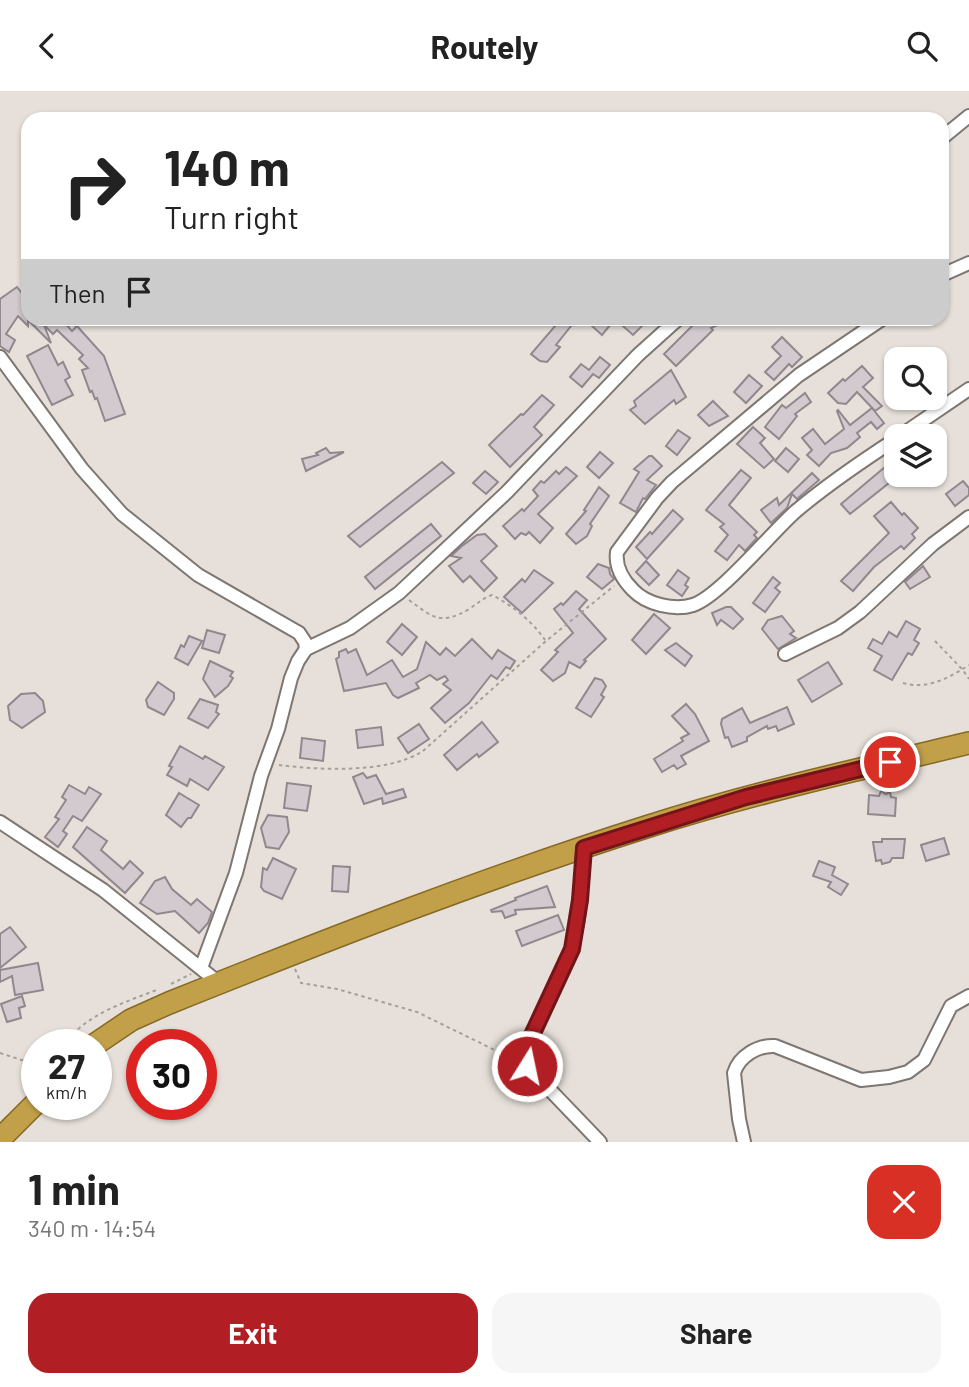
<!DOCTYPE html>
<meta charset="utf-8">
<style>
body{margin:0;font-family:Barlow,sans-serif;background:#f6f6f6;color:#222;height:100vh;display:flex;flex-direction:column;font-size:26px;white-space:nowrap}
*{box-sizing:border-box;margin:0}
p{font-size:23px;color:#767676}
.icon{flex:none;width:38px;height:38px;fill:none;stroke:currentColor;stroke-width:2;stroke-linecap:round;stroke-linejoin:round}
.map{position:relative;height:1051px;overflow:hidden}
.panel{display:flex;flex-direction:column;background:#fff;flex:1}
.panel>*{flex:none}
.top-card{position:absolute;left:21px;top:21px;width:928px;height:214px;border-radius:21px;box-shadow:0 2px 5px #0004;background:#fff;color:#222;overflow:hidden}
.controls{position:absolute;left:884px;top:256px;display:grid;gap:14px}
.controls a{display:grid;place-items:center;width:63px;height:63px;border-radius:14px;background:#fff;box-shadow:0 2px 5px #0004;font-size:35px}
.speed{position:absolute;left:21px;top:938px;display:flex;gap:14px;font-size:35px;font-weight:700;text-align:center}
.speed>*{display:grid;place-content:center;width:91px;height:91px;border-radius:50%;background:#fff;box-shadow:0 2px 5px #0004;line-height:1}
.speed small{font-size:18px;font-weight:400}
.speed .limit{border:10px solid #d22;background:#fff;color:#111}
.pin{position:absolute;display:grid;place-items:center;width:60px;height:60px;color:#fff;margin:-30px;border:4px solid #fff;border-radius:50%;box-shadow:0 2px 7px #0007}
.me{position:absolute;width:77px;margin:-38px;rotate:10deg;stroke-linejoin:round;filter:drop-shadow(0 0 5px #0008)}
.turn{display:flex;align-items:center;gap:24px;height:147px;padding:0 28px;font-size:32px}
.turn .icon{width:91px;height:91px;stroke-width:2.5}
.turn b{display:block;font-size:49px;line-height:60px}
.then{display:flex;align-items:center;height:66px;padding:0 28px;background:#0003;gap:14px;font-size:26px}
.round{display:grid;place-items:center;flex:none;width:74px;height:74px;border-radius:21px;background:#f6f6f6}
.head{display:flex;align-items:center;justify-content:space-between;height:119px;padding:0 28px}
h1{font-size:42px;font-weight:700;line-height:52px}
.cta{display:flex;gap:14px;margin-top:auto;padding:14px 28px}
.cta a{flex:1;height:80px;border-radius:21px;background:#b11f25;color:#fff;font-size:28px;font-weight:700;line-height:80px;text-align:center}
.cta a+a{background:#f6f6f6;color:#222}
header{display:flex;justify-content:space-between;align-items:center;height:91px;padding:0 28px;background:#fff;font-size:32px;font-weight:700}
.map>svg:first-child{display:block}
</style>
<header><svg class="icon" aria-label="back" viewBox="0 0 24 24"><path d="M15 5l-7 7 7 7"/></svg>Routely<svg class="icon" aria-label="search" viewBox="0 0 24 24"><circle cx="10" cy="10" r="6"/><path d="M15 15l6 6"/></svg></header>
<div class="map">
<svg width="969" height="1051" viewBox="0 0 969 1051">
<rect width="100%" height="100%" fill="#e7e0da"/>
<g fill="#d2cacf" stroke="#90888d" stroke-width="2">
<polygon points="17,196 28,210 28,228 61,228 72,240 77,235 104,265 125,323 105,330 97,307 95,308 92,300 90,301 82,279 88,277 79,268 83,264 57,239 53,243 44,234 51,252 28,229 28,235 18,225 6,243 15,249 9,261 0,255 0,208"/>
<polygon points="561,228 571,235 556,254 560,256 547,271 540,270 531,263"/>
<polygon points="598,228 649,228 633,244 615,228 602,244 592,235"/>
<polygon points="699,228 730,228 711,237 713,239 676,275 664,263"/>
<polygon points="782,246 802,266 792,276 789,273 774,289 765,281 781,265 772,256"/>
<polygon points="48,254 58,274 63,271 70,286 65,289 73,304 52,314 27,265"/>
<polygon points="600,266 610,274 599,287 593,283 582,296 570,286 581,273 589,279"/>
<polygon points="862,275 873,287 863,296 882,315 875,320 857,301 846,313 838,312 828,302 843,288 845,290"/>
<polygon points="671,279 686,306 676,313 674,309 645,333 630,319 636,315 634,310"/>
<polygon points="749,284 762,295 746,312 734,301"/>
<polygon points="805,302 811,311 795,323 797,325 779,348 765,336 782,314 786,317"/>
<polygon points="542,304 554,314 534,336 542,344 510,376 489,354 521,323 523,324"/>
<polygon points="713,310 728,325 709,335 698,324"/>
<polygon points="872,317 884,332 877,338 871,331 857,342 860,346 847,357 831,362 819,375 807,364 812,359 802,347 813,338 825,353 844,338 837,320 838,319 850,334"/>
<polygon points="753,336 765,347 760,352 774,368 764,377 737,353"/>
<polygon points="678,339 690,347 677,364 666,355"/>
<polygon points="326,357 330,362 344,361 306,380 302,368 318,364 316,362"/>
<polygon points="786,357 799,368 788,381 775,370"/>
<polygon points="600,361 613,372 599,387 587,376"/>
<polygon points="649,365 652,365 662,375 647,389 656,394 645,408 643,407 636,421 620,412 639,381 634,378"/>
<polygon points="442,371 454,382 360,456 348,445"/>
<polygon points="566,376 577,385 538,423 553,437 540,452 529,441 526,444 521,442 515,448 503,435 522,418 524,420 538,405 533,399 541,390 544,392 556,380 559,383"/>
<polygon points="885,376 894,388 850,423 841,413"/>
<polygon points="741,379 751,387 729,414 757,441 754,444 757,447 745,460 739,454 727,469 715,460 728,444 720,436 724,433 706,419"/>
<polygon points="485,380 498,391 486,403 473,392"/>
<polygon points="812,382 819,389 797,408 792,403 787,417 771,432 761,419 777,407 779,414"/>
<polygon points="963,390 969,397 969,404 955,415 946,403"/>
<polygon points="599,396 609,405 590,433 592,435 587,445 576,453 566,443 586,420 584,419"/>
<polygon points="891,411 902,424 904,422 918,437 912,443 915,447 904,458 901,455 874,476 853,500 841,490 889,442 874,425"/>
<polygon points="673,419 683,428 647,468 636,456 650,441 652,443"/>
<polygon points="431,433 441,445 375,498 365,486"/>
<polygon points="485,443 497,455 481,470 497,487 484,500 470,485 463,491 449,475 461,467 451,465 462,455 477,444"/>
<polygon points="646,470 659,484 649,494 636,481"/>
<polygon points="598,473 609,477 610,483 614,488 602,498 587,486"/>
<polygon points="923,475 930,486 910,498 905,491"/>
<polygon points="534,479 553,492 522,522 504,506 522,488 525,491"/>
<polygon points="678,479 689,487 685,494 688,496 682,505 667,494"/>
<polygon points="773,486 780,492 775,497 780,501 765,521 753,512"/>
<polygon points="576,500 587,509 579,518 606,548 584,569 586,570 580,577 569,571 565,582 553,590 541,579 558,561 555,559 573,542 554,518 561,512 563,514"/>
<polygon points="726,516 731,516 743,528 733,538 721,529 717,534 712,522"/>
<polygon points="654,523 670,537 646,563 632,549"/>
<polygon points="782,525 794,540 790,543 796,547 778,558 762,538 768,529"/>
<polygon points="906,530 920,538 914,549 919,552 912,564 908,562 892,589 874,579 882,565 868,557 873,548 882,553 889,541 897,546"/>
<polygon points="402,533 417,546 402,564 387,551"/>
<polygon points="207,539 225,544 219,562 202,557"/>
<polygon points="189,545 202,550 188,574 175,567 181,554 184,556"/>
<polygon points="472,548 492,568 498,559 515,570 510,578 506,576 497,588 491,584 469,612 445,632 431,617 451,599 443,593 448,589 445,585 437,589 430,584 416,592 419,597 398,607 393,604 386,592 344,600 336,568 339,566 339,561 346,558 348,562 356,558 367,584 392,569 403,586 417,578 426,551 440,564 446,557 455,565"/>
<polygon points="676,552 692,565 685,575 665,559"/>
<polygon points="210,570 233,581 230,585 233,587 228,595 215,606 203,588"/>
<polygon points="828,571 842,593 812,611 798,589"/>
<polygon points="595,587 602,589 606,595 601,604 604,606 591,626 576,617"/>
<polygon points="158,591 174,602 174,608 164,624 148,616 146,609"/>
<polygon points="35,602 43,610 45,621 22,637 10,629 8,615 21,603"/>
<polygon points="200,608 218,614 216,621 219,623 208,637 188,627"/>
<polygon points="686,613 695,623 709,650 681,665 686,673 677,678 674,674 662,681 654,668 683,650 681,647 689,643 672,625"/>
<polygon points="787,616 794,633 778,640 776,635 768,638 767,635 747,646 747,650 732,656 728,646 725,647 721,633 722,628 742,617 750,632"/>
<polygon points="482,631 498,651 479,666 477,663 457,679 444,664"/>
<polygon points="419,633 429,648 408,662 398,647"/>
<polygon points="381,636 383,654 358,657 356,639"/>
<polygon points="302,647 325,650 323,670 300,667"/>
<polygon points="180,655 203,668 205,665 224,676 208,699 190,688 187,695 167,684 172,676 169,675"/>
<polygon points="363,682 367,687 376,684 386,703 403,698 406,706 383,713 382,707 364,713 353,686"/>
<polygon points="287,692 311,695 307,720 284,717"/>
<polygon points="69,694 85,703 89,696 101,703 82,730 73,725 63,740 67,743 58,756 45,746 59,728 55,726 66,709 62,706"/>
<polygon points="881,700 886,703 890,701 891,706 896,707 895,725 868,723 869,704 879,705"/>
<polygon points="179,702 199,714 191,727 188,727 181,736 166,724"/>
<polygon points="268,724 287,726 289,741 279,758 266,756 261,737"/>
<polygon points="87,736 107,750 101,759 123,778 130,770 143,782 125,802 73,756"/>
<polygon points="944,747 949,763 926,770 921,754"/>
<polygon points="882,748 905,748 903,767 892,767 890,771 882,773 881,769 876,770 873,751 882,751"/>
<polygon points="273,767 296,778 282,808 264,800 261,796 263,777 267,779"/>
<polygon points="819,770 835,776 832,784 848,793 841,804 828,796 831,791 813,785"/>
<polygon points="333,775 350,776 348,801 332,800"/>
<polygon points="165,786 172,798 191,814 197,808 212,821 208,832 199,842 175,820 157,823 140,812 155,790"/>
<polygon points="547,795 555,816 515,819 516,823 505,827 502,820 492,821 491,819 516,809 515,807"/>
<polygon points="558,824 564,839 522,855 516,840"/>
<polygon points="10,836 26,856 0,877 0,843"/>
<polygon points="38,872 43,899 15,904 12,885 0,891 0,879"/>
<polygon points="22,905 25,915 19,917 21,927 7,931 1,913"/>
</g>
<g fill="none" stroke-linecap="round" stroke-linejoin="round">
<defs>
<g id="minor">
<polyline points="942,47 969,25"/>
<polyline points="942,184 969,172"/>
<path d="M882 228 799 284 672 391 657 407 617 461C615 476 622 488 633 499 646 513 674 520 693 514 720 505 771 442 796 420 827 394 862 370 896 348"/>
<polyline points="0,266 82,378 122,423 198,484 299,542 305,551 306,558"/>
<polyline points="900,345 969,298"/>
<polyline points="785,563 838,537 860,521 933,453 969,426"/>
<polyline points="0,731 103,799 219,892"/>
<polyline points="584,757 578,828 572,858 526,957 524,967 527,975 600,1051"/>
<polyline points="201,877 236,782 261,685 278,638 291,587 298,570 306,558 350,537 399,502 506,402 638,264 678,228"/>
<path d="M744 1051 739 1028 734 982C739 965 758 954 775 955L861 989 889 986 908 981 924 969 951 915 969 905"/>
</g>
<g id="trunk">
<path d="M94 954 131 929 169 912C326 849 485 787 646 736 752 702 861 678 969 652"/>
<polyline points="0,1048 37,1011"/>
</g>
</defs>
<use href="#minor" stroke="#7d7671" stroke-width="16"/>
<use href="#trunk" stroke="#866a24" stroke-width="24"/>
<g stroke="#a59f9b" stroke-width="2" stroke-dasharray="3.5 3.5" stroke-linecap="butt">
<path d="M409 509C432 526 441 535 469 518 477 513 483 507 492 504 513 515 532 530 545 549"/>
<polyline points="935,550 962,578 969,588"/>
<path d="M903 592C927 599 949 587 969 574"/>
<path d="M279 674C320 679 387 683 423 660L546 550 614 495"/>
<polyline points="295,878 301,892 337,898 417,921 513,968"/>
<polyline points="171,893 191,883"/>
<path d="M64 954C85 923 126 911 159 898"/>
<polyline points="0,962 37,974"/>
</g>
<use href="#minor" stroke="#fff" stroke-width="12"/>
<use href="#trunk" stroke="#c2a04a" stroke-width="21"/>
</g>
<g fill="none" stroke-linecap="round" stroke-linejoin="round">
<defs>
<polyline id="route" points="527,975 524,967 526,957 572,858 580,809 584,757 746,706 890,671"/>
</defs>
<use href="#route" stroke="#731418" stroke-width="18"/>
<use href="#route" stroke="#b11f25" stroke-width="12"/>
</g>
</svg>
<div class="controls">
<a><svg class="icon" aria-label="search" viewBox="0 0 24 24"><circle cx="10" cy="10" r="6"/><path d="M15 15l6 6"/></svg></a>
<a><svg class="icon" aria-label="layers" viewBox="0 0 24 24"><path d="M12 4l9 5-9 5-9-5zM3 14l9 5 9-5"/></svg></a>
</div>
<div class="speed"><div>27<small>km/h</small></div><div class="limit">30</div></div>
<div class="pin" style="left:890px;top:671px;background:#d93025"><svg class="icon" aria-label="arrive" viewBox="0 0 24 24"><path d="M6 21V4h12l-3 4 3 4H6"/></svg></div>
<svg class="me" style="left:527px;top:975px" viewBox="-20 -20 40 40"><circle r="17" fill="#b11f25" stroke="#fff" stroke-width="3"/><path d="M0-11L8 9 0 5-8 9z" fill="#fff"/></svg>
<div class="top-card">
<div class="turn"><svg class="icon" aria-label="right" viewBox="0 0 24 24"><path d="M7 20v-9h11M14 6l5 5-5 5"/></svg><div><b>140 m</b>Turn right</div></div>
<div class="then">Then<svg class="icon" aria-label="arrive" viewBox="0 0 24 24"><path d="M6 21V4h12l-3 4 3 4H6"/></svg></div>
</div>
</div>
<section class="panel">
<div class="head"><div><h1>1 min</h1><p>340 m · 14:54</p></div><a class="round" style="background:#d93025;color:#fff"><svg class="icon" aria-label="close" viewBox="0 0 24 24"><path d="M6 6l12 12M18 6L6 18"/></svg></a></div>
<div class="cta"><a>Exit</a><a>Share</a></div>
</section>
